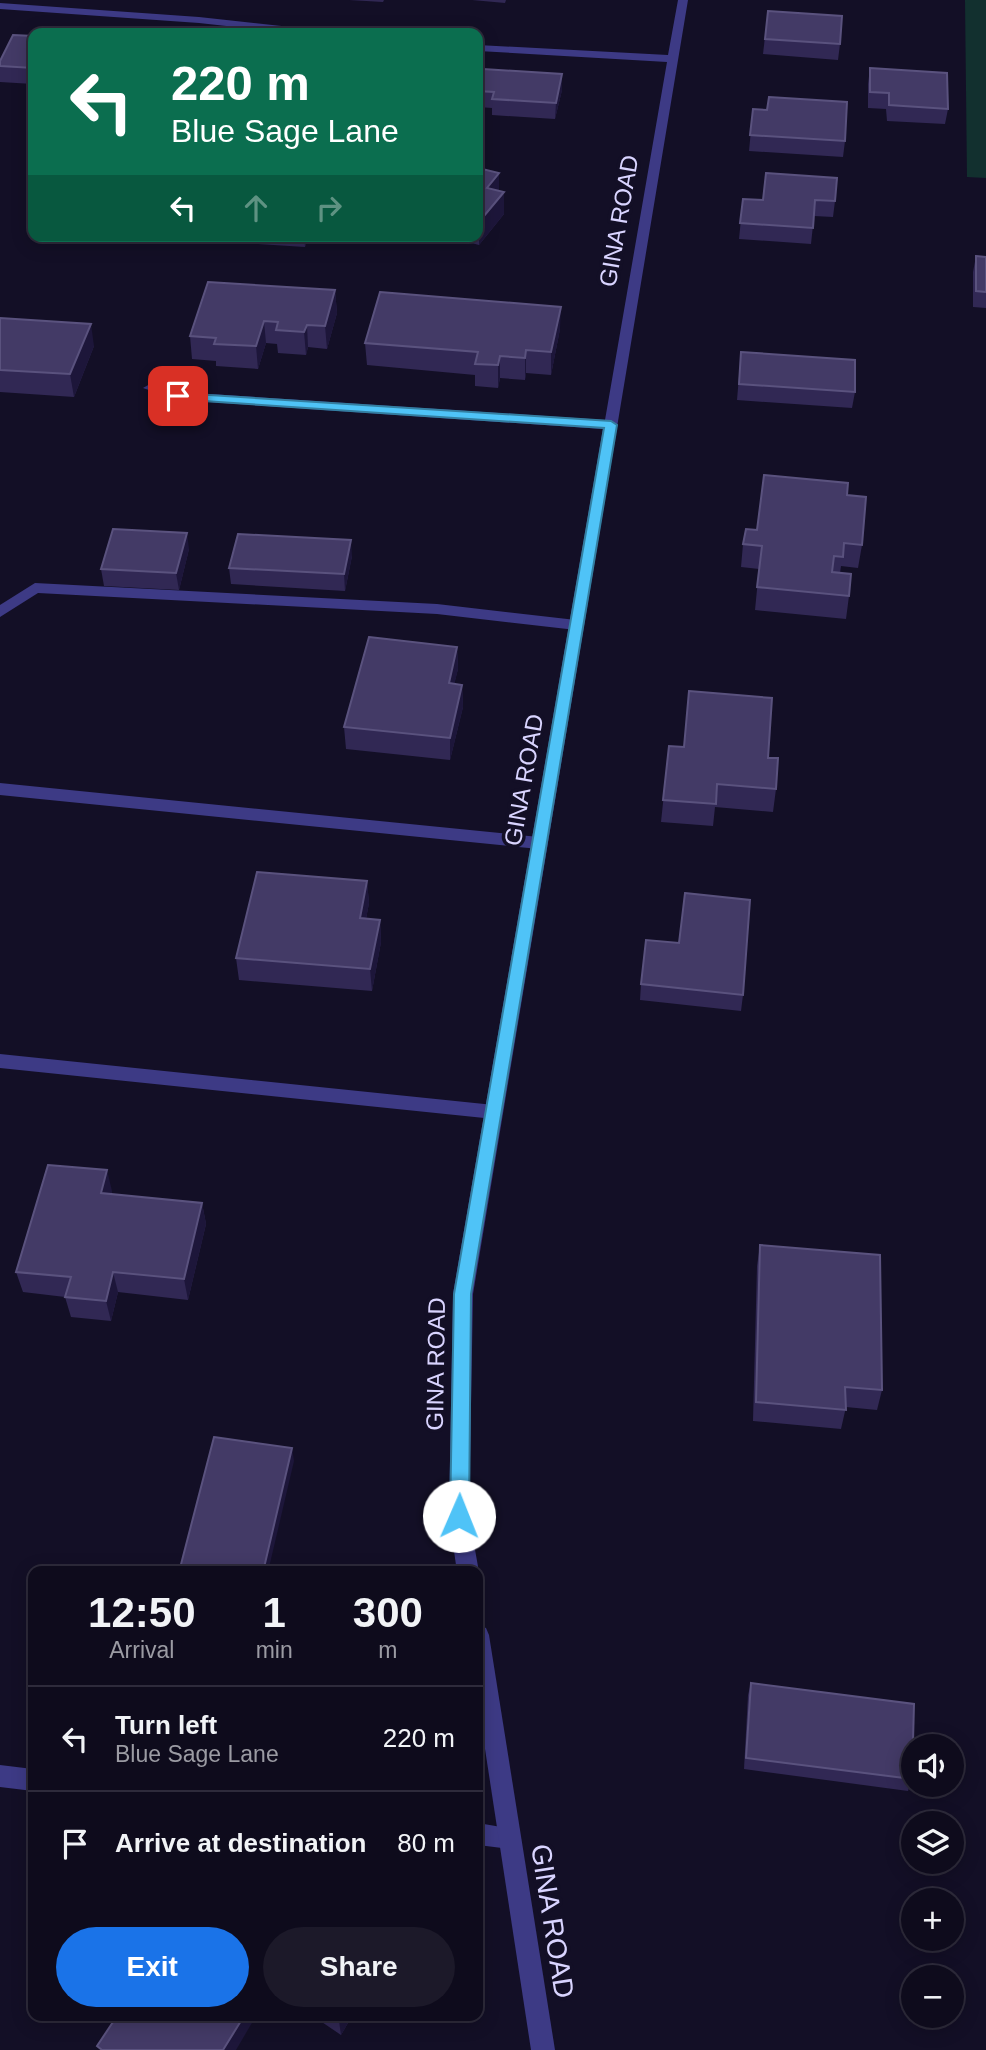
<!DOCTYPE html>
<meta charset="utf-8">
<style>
body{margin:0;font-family:Arial,sans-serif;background:#1c1929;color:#f1f3f6;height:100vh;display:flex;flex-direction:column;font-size:26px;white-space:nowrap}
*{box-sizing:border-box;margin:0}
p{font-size:23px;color:#9b9ba3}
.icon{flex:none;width:38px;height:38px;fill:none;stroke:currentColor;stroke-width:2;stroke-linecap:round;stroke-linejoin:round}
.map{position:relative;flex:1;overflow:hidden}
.drawer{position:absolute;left:28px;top:1566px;width:455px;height:455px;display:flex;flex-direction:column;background:#0e0b1c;border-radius:14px;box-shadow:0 4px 18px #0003,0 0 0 2px #2e2b3b}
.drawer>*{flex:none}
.hud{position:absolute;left:28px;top:28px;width:455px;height:214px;border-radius:14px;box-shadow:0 4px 18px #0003,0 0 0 2px #2e2b3b;background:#0b6e4f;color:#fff;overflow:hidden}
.buttons{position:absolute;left:901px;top:1734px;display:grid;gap:14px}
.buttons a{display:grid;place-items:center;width:63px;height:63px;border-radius:50%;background:#0e0b1c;box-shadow:0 4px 18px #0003,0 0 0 2px #2e2b3b;font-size:35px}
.pin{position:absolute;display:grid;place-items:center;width:60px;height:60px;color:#fff;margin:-30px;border-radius:14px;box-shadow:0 4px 10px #0006}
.me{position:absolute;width:77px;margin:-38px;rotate:1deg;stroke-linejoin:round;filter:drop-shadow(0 0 5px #0008)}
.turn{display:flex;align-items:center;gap:24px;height:147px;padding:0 28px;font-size:32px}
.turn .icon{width:91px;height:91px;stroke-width:2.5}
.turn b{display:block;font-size:49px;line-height:60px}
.lanes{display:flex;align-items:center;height:66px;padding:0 28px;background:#0003;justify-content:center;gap:35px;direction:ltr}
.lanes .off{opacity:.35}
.eta{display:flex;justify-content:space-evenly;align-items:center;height:119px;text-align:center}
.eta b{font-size:42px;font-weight:700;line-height:49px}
.button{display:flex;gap:14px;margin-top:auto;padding:14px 28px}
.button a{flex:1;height:80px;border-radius:42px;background:#1a73e8;color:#fff;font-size:28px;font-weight:700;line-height:80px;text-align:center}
.button a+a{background:#1c1929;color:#f1f3f6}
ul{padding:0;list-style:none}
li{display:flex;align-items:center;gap:21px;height:105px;padding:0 28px;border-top:2px solid #2e2b3b}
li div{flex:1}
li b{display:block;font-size:26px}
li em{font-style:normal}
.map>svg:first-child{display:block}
</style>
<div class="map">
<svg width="986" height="2050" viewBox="0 0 986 2050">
<rect width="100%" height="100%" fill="#130f26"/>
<polygon fill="#12302f" points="965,0 986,0 986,178 967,177"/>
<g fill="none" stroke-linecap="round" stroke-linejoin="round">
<g fill="#3d3a85" fill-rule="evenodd">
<polygon points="35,583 437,604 576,620 583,625 576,630 437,614 38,593 0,617 0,605"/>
<polygon points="0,783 539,837 547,843 539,849 0,795"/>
<polygon points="0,1054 494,1105 500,1107 503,1112 500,1117 494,1119 0,1068"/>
<polygon points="0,1765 33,1769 33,1791 0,1787"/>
<polygon points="478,1823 518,1830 521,1838 518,1846 510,1849 478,1845"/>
</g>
<g fill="#3d3a85" fill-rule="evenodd">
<polygon points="678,0 688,0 473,1294 469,1516 479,1572 457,1572 449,1516 453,1294 603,429 178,400 143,388 150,384 179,392 605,420 667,62 478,51 478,45 668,55"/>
<polygon points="0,3 199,17 318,30 324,33 290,33 199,23 0,9"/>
<polygon points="478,1625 486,1628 489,1635 555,2050 531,2050 478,1703"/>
</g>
</g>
<g fill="#312854">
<polygon points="349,0 384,0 383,2"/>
<polygon points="472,0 506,0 505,3"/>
<polygon points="768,11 840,44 838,60 763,54"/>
<polygon points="33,36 33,84 0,82 0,61"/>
<polygon points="870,68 948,109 945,124 887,121 886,109 868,108 868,84"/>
<polygon points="562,90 555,119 492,115 492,108 478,107 478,91"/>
<polygon points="753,109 845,141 843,157 749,151"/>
<polygon points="478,168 499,173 499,191 504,192 504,214 479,245 445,236 478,236"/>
<polygon points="766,173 835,201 833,217 814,216 811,244 739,239 743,199 763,200"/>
<polygon points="193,236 308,236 305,247 194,240"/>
<polygon points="976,256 986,257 986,308 973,307 973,272"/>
<polygon points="335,290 337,313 327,349 308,347 306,355 278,353 277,344 266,343 258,369 216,366 216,361 192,359 190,336"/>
<polygon points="0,318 94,346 74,397 0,392"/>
<polygon points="560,329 551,375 526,373 525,380 500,378 498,388 475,386 475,375 367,365 365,343"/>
<polygon points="741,352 855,392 852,408 737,400"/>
<polygon points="847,495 862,545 858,568 841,566 840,573 849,596 846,619 755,610 759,569 741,567 743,544"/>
<polygon points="189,549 179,590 104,586 101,569"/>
<polygon points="352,556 345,591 231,584 229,568"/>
<polygon points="457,647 458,669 454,684 462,685 463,707 450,760 346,749 344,727"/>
<polygon points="669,746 768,758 776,789 773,812 715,807 713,826 661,822"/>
<polygon points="367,881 369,903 366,919 380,920 381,942 372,991 239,980 236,958"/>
<polygon points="641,984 743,995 741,1011 640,1000"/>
<polygon points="112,1191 111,1194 202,1203 206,1224 188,1300 118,1292 111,1321 71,1317 65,1297 23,1292 16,1272"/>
<polygon points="760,1245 882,1390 877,1410 846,1407 841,1429 753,1421 757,1266"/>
<polygon points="751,1683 912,1779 908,1791 744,1769 748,1695"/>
<polygon points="313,2016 352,2016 341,2035"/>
</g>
<g fill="#1d163a">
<polygon points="562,74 562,90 555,119 556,103"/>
<polygon points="499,173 499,196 487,188"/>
<polygon points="504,192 504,214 479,245 479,222"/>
<polygon points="304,236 308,236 305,247"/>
<polygon points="335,290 337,313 327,349 325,326"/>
<polygon points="561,307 560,329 551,375 551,352"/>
<polygon points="264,321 266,343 258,369 256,346"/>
<polygon points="91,324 94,346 74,397 70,374"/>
<polygon points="307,325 308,347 306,355 304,332"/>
<polygon points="526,350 526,373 525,380 525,358"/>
<polygon points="500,356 500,378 498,388 498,365"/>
<polygon points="187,533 189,549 179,590 176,573"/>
<polygon points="351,540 352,556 345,591 344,574"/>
<polygon points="457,647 458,669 449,706 449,683"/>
<polygon points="462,685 463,707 450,760 450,738"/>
<polygon points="367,881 369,903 362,940 360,918"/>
<polygon points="380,920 381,942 372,991 370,969"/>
<polygon points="107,1170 112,1191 106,1214 101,1193"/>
<polygon points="202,1203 206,1224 188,1300 184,1279"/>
<polygon points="113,1272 118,1292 111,1321 106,1301"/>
<polygon points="292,1448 294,1461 268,1572 263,1572"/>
<polygon points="244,2016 256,2016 236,2050 223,2050"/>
<polygon points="342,2016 352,2016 341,2035 339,2021"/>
</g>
<g fill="#433a66" stroke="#5a527e" stroke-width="2">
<polygon points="768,11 842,16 840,44 765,39"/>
<polygon points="55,30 99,33 53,33"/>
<polygon points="13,35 33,36 33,68 0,66 0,61"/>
<polygon points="870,68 947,73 948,109 889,105 889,93 870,92"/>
<polygon points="483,69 562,74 556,103 492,99 494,92 478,91"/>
<polygon points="769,97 847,102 845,141 750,135 753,109 767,110"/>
<polygon points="478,168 499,173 487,188 504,192 479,222 478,222"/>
<polygon points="766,173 837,178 835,201 815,200 813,228 740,223 743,199 763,200"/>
<polygon points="976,256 986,257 986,292 976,291"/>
<polygon points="208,282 335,290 325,326 307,325 304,332 276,330 278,322 264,321 256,346 214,344 216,338 190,336"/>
<polygon points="380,292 561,307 551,352 526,350 525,358 500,356 498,365 475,364 478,352 365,343"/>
<polygon points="0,318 91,324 70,374 0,370"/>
<polygon points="741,352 855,360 855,392 739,384"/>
<polygon points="764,475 848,483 847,495 866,497 862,545 844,543 843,557 834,556 832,572 851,574 849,596 757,587 762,546 743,544 746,529 757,530"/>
<polygon points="113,529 187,533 176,573 101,569"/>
<polygon points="238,534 351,540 344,574 229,568"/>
<polygon points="369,637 457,647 449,683 462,685 450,738 344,727"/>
<polygon points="689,691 772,698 768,758 778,758 776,789 717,784 716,804 663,800 669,746 684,747"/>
<polygon points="257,872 367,881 360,918 380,920 370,969 236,958"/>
<polygon points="685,893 750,900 743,995 641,984 646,940 679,943"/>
<polygon points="48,1165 107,1170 101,1193 202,1203 184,1279 113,1272 106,1301 65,1297 71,1277 16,1272"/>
<polygon points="760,1245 880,1255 882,1390 845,1387 846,1410 756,1402"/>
<polygon points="214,1437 292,1448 263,1572 179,1572"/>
<polygon points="751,1683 914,1704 912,1779 746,1758"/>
<polygon points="117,2016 244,2016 223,2050 102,2050 97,2046"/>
<polygon points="330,2016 342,2016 339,2021"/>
</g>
<polygon fill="#4fc3f7" stroke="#337fa1" stroke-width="2" points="178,393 611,421 617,425 471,1294 469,1516 466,1522 459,1524 453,1522 450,1516 454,1294 604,428 174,399 174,394"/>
<g text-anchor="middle" stroke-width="7" stroke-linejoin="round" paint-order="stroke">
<g font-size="24" fill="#d9d4ff" stroke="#130f26">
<text transform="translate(619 221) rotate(-80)" y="8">GINA ROAD</text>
<text transform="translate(524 780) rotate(-80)" y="8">GINA ROAD</text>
<text transform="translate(436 1364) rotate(-89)" y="8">GINA ROAD</text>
</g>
<g font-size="28" fill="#d9d4ff" stroke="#130f26">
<text transform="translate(553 1921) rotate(81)" y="10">GINA ROAD</text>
</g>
</g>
</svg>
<div class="buttons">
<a><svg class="icon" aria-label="sound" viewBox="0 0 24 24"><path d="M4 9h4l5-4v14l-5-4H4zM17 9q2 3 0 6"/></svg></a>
<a><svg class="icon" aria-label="layers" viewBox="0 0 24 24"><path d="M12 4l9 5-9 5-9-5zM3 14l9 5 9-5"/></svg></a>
<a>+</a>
<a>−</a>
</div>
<div class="pin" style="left:178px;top:396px;background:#d93025"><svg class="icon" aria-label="arrive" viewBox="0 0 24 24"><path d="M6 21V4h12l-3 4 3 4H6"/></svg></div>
<svg class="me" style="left:459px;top:1516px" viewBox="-20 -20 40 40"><circle r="19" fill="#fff"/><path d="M0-13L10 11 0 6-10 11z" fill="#4fc3f7"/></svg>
<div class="hud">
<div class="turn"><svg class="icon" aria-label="left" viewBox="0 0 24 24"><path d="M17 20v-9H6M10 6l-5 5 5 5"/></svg><div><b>220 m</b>Blue Sage Lane</div></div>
<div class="lanes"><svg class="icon" aria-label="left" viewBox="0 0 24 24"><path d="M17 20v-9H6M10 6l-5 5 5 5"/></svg><svg class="icon off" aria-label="ahead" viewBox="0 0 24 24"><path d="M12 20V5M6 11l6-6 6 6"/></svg><svg class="icon off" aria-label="right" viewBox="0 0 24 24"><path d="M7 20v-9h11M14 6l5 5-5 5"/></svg></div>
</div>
<section class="drawer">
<div class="eta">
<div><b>12:50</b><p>Arrival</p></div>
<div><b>1</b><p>min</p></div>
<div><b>300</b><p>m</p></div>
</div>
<ul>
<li><svg class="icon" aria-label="left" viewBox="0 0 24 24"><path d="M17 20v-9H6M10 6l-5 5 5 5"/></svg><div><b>Turn left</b><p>Blue Sage Lane</p></div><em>220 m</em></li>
<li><svg class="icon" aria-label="arrive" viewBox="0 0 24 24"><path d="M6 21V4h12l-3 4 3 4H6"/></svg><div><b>Arrive at destination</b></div><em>80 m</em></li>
</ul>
<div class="button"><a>Exit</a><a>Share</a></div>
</section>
</div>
